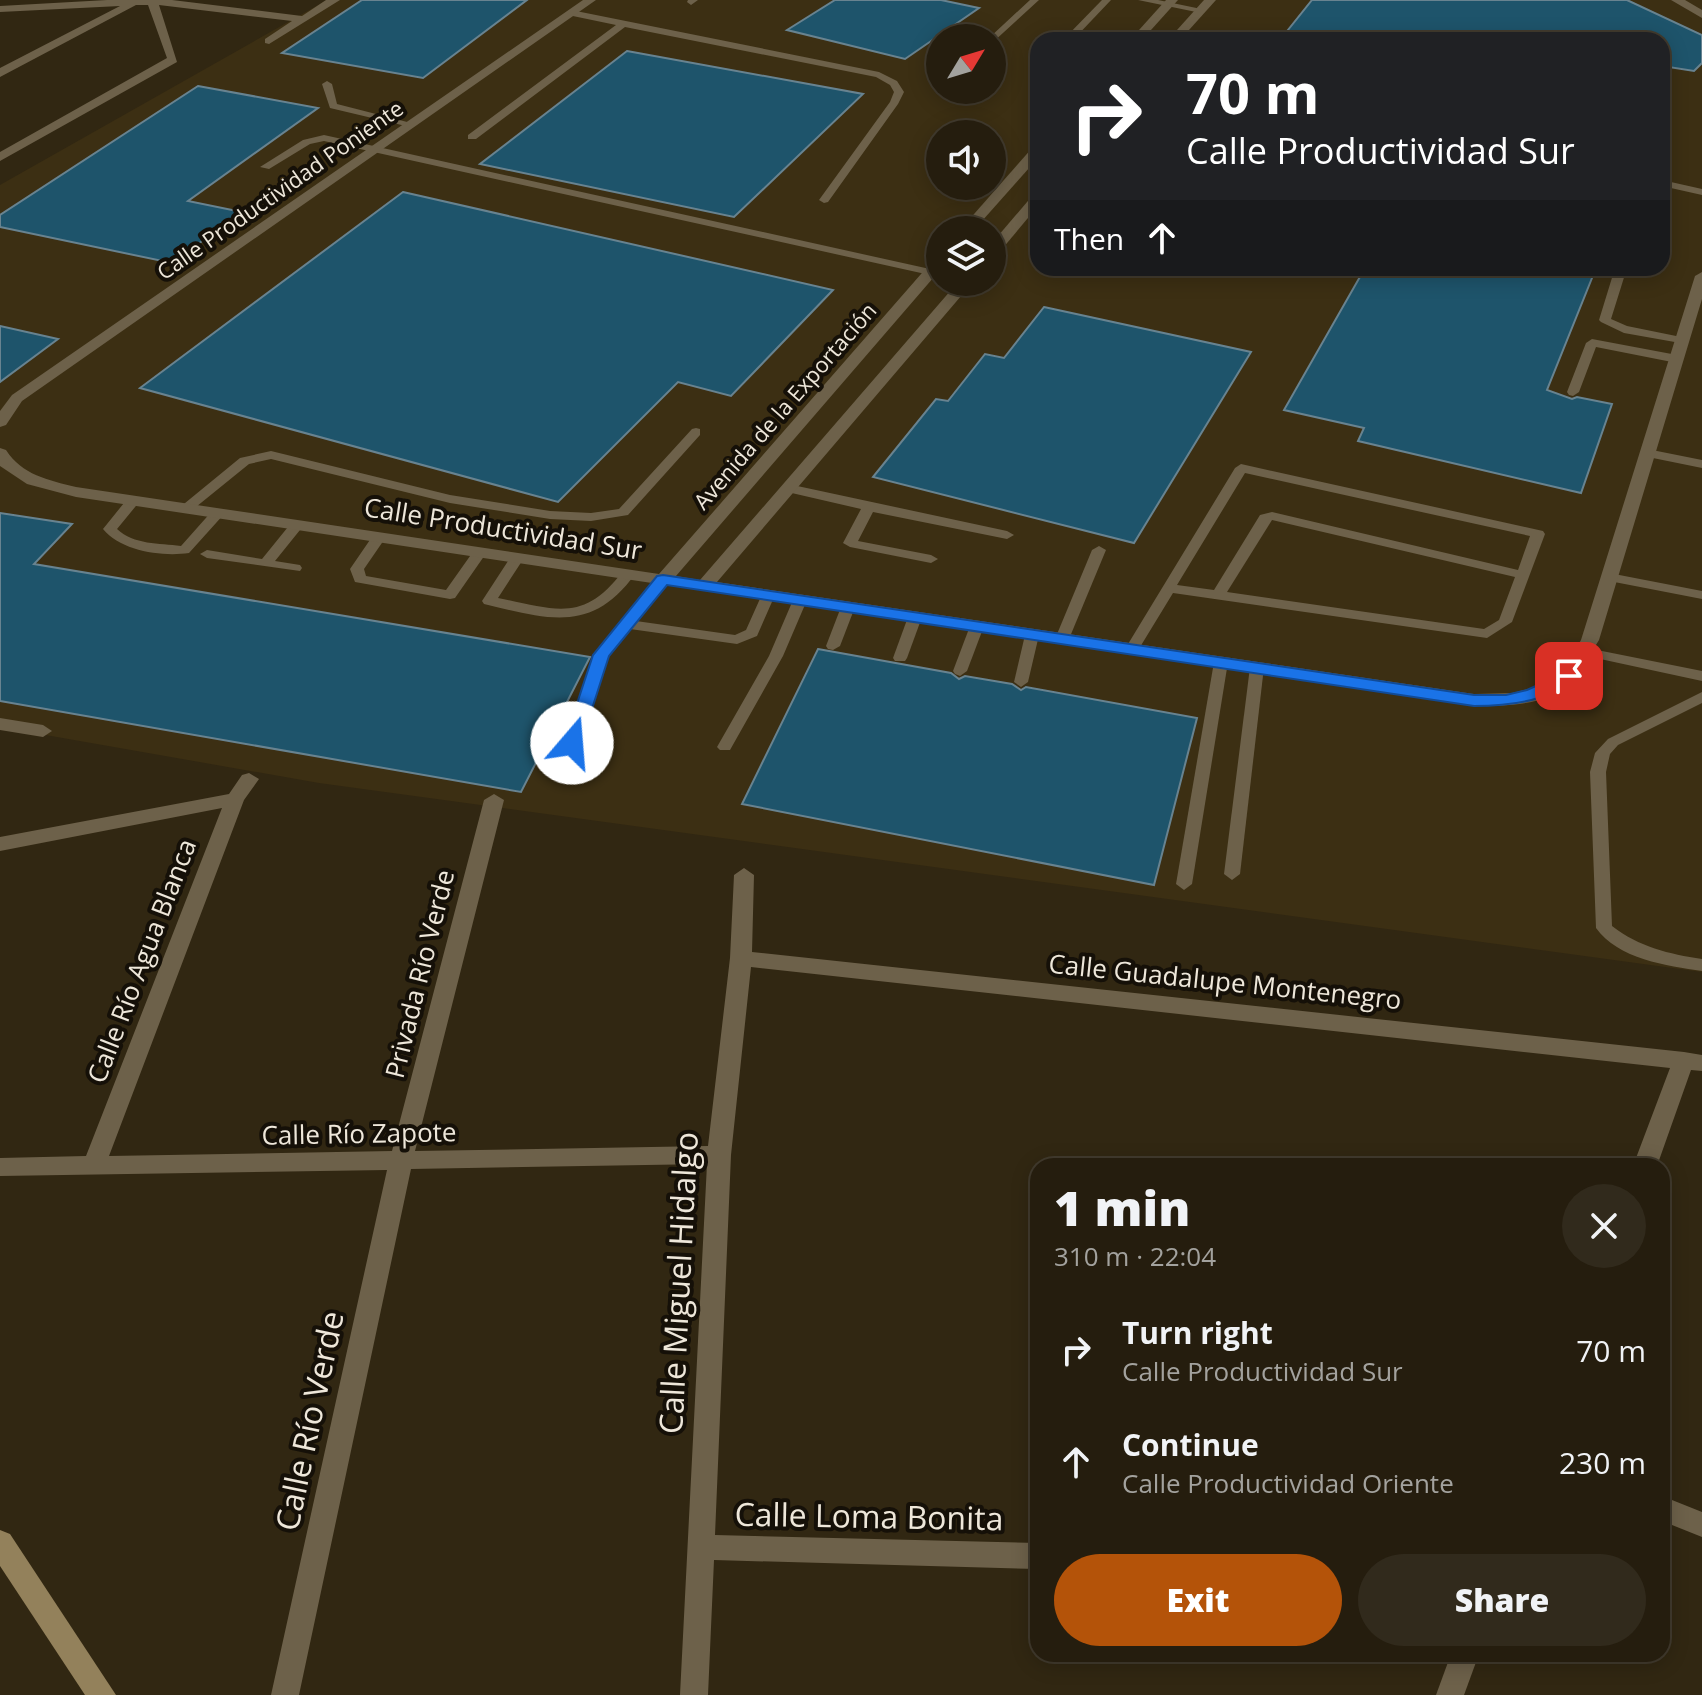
<!DOCTYPE html>
<meta charset="utf-8">
<style>
body{margin:0;font-family:"Open Sans",sans-serif;background:#312a1c;color:#f1f3f6;height:100vh;display:flex;flex-direction:column;font-size:30px;white-space:nowrap}
*{box-sizing:border-box;margin:0}
p{font-size:26px;color:#a3a29e}
.icon{flex:none;width:44px;height:44px;fill:none;stroke:currentColor;stroke-width:2;stroke-linecap:round;stroke-linejoin:round}
.map{position:relative;flex:1;overflow:hidden}
.sheet{position:absolute;left:1030px;top:1158px;width:640px;height:504px;display:flex;flex-direction:column;background:#251d0e;border-radius:24px;box-shadow:0 4px 20px #0003,0 0 0 2px #423b2e}
.sheet>*{flex:none}
.hud{position:absolute;left:1030px;top:32px;width:640px;height:244px;border-radius:24px;box-shadow:0 4px 20px #0003,0 0 0 2px #423b2e;background:#202124;color:#fff;overflow:hidden}
.needle{width:52px;rotate:52deg}
.buttons{position:absolute;left:926px;top:24px;display:grid;gap:16px}
.buttons a{display:grid;place-items:center;width:80px;height:80px;border-radius:50%;background:#251d0e;box-shadow:0 4px 20px #0003,0 0 0 2px #423b2e;font-size:40px}
.pin{position:absolute;display:grid;place-items:center;width:68px;height:68px;color:#fff;margin:-34px;border-radius:16px;box-shadow:0 4px 12px #0006}
.me{position:absolute;width:88px;margin:-44px;rotate:18deg;stroke-linejoin:round;filter:drop-shadow(0 0 6px #0008)}
.turn{display:flex;align-items:center;gap:28px;height:168px;padding:0 24px;font-size:36px}
.turn .icon{width:104px;height:104px;stroke-width:2.5}
.turn b{display:block;font-size:56px;line-height:68px}
.then{display:flex;align-items:center;height:76px;padding:0 24px;background:#0003;gap:16px;font-size:30px}
.round{display:grid;place-items:center;flex:none;width:84px;height:84px;border-radius:42px;background:#312a1c}
.overview{display:flex;align-items:center;justify-content:space-between;height:136px;padding:0 24px}
h1{font-size:48px;font-weight:800;line-height:60px}
.primary-button{display:flex;gap:16px;margin-top:auto;padding:16px 24px}
.primary-button a{flex:1;height:92px;border-radius:48px;background:#b45309;color:#fff;font-size:32px;font-weight:800;line-height:92px;text-align:center}
.primary-button a+a{background:#312a1c;color:#f1f3f6}
ul{padding:0;list-style:none}
li{display:flex;align-items:center;gap:24px;height:112px;padding:0 24px}
li div{flex:1}
li b{display:block;font-size:30px}
li em{font-style:normal}
.map>svg:first-child{display:block}
</style>
<div class="map">
<svg width="1702" height="1695" viewBox="0 0 1702 1695">
<rect width="100%" height="100%" fill="#312712"/>
<path fill="#3c2f13" fill-rule="evenodd" d="M327 0H1702V972L319 783 0 727V185ZM940 38H992V90H940ZM1038 40H1662V268H1038ZM940 134H992V186H940ZM940 230H992V282H940Z"/>
<g fill="#1e546b" stroke="#688390" stroke-width="2">
<polygon points="362,0 527,0 423,78 282,53"/>
<polygon points="835,0 941,0 979,8 905,59 787,30"/>
<polygon points="1312,0 1627,0 1702,35 1702,63 1694,71 1662,66 1662,40 1280,40"/>
<polygon points="627,51 863,94 734,217 480,164"/>
<polygon points="198,86 318,108 188,201 242,212 172,263 0,227 0,215"/>
<polygon points="403,192 833,290 731,396 678,382 558,502 140,388"/>
<polygon points="1365,268 1596,268 1547,390 1572,399 1577,397 1612,404 1581,493 1358,441 1364,428 1284,410"/>
<polygon points="1044,307 1251,352 1134,543 873,477 936,399 948,401 985,354 1004,358"/>
<polygon points="0,326 58,339 0,382"/>
<polygon points="0,513 72,524 34,564 590,657 521,792 0,701"/>
<polygon points="818,649 951,673 959,679 965,676 1012,684 1021,690 1026,687 1197,718 1154,885 742,804"/>
</g>
<g fill="none" stroke-linecap="round" stroke-linejoin="round">
<g fill="#6d614a" fill-rule="evenodd">
<polygon points="688,0 698,0 691,5 687,2"/>
<polygon points="1030,0 1039,0 992,43 992,38 989,38"/>
<polygon points="1102,0 1111,0 1073,40 1063,40"/>
<polygon points="1138,0 1158,0 1206,10 1201,13"/>
<polygon points="571,10 879,72 897,81 904,92 898,104 828,202 824,203 819,200 890,102 894,92 890,85 876,77 625,27 476,139 468,139 468,135 616,25 568,15 566,13"/>
<polygon points="327,81 332,84 337,104 415,124 410,127 330,108 322,84"/>
<polygon points="324,135 930,269 936,272 930,275 324,141 310,144 269,169 260,167 303,140"/>
<polygon points="1662,150 1668,153 1662,157"/>
<polygon points="1662,180 1702,189 1702,195 1662,186"/>
<polygon points="1615,268 1627,268 1611,319 1627,326 1686,338 1686,344 1624,333 1601,322 1599,320"/>
<polygon points="1592,339 1677,355 1683,359 1677,363 1596,347 1579,392 1573,396 1569,395 1567,392 1586,343"/>
<polygon points="696,428 700,429 700,435 628,515 591,521 550,519 450,503 271,459 249,464 191,511 181,511 179,508 240,458 271,451 450,495 550,511 591,513 619,509 692,429"/>
<polygon points="1647,449 1702,460 1702,468 1643,456 1643,450"/>
<path d="M1241 464 1543 531 1545 534 1512 622 1487 638 1173 593 1137 652H1127L1125 649 1235 468ZM1245 473 1530 536 1518 570 1272 512 1260 515 1214 590 1177 585ZM1272 520 1515 577 1499 620 1484 629 1227 592Z"/>
<polygon points="788,484 1007,531 1014,535 1007,539 873,512 858,541 931,555 938,559 931,563 850,547 843,543 861,509 783,491 783,485"/>
<path d="M133 497 140 501 117 529C134 545 159 543 181 546L213 510 218 509 225 513 189 553C162 557 121 551 103 529L128 498Z"/>
<polygon points="297,521 304,525 275,561 300,565 302,568 300,571 207,558 200,554 207,550 262,559 292,522"/>
<polygon points="379,533 386,537 364,569 366,576 446,590 475,549 480,548 487,552 455,598 450,599 355,582 350,569 374,534"/>
<polygon points="1099,546 1106,550 1069,639 1062,643 1057,642 1055,639 1092,550"/>
<path d="M517 554 524 558 498 598C555 609 583 624 623 571H633L635 574C592 634 548 619 484 604L482 601 510 558Z"/>
<polygon points="1609,573 1702,591 1702,599 1604,580 1602,577 1604,574"/>
<polygon points="663,576 670,580 636,621 735,635 746,630 763,592 773,592 775,595 757,636 737,644 630,629 608,656 580,743 572,748 567,746 564,743 594,655 658,577"/>
<polygon points="800,596 807,600 783,656 730,750 720,750 717,747 769,656 793,600"/>
<polygon points="848,603 855,607 840,646 833,650 828,649 826,646 841,607"/>
<polygon points="915,613 922,617 907,658 905,661 895,661 893,658 908,617"/>
<polygon points="977,622 984,626 967,671 960,676 955,674 953,671 970,626"/>
<polygon points="1032,631 1039,635 1028,682 1021,687 1014,682 1025,635"/>
<polygon points="1582,647 1702,671 1702,681 1577,654 1575,651"/>
<polygon points="1221,658 1228,662 1192,884 1184,890 1176,884 1214,662"/>
<polygon points="1257,663 1264,667 1240,874 1232,880 1224,874 1250,667"/>
<path d="M1702 692V703L1618 745 1610 754 1606 772 1612 926C1639 947 1669 954 1702 959V971C1667 966 1618 959 1596 928L1590 772 1595 753 1608 739Z"/>
</g>
<g fill="#6d614a" fill-rule="evenodd">
<polygon points="107,0 172,0 302,16 326,0 340,0 269,44 265,43 265,39 292,21 159,5 177,62 0,161 0,152 167,58 148,5 136,5 0,77 0,68 120,6 0,12 0,6"/>
<polygon points="583,0 596,0 22,401 6,425 0,427 0,411 12,395"/>
<polygon points="1166,0 1178,0 1142,40 1130,40"/>
<polygon points="1204,0 1216,0 1180,40 1168,40"/>
<polygon points="1671,0 1685,0 1702,10 1702,18"/>
<polygon points="1038,146 1038,158 974,230 960,230 1033,147"/>
<polygon points="1038,194 1038,206 997,255 992,256 992,243 1033,195"/>
<path d="M940 257V270L676 576 700 580 958 282H973L717 582 1474 694 1512 693 1545 685 1564 669 1581 640 1695 276 1702 272V299L1599 640C1591 652 1585 667 1575 678 1552 706 1508 706 1474 706L76 497 27 484 0 466V448L6 450C22 475 48 480 76 487L659 574 935 258Z"/>
<polygon points="0,718 43,725 52,731 43,737 0,730"/>
<polygon points="249,773 259,779 244,800 109,1156 392,1151 484,800 494,794 504,800 415,1151 708,1146 730,958 734,875 744,868 754,875 752,952 1684,1052 1702,1055 1702,1071 1691,1070 1657,1166 1633,1166 1670,1068 751,967 731,1155 715,1535 1038,1543 1038,1569 714,1560 708,1695 680,1695 707,1164 411,1169 299,1695 271,1695 387,1170 0,1176 0,1158 86,1156 222,808 0,851 0,837 229,794 242,775"/>
<polygon points="1662,1496 1702,1512 1702,1537 1662,1521"/>
<polygon points="1451,1654 1479,1654 1464,1695 1436,1695"/>
</g>
<polygon fill="#93815b" fill-rule="evenodd" points="0,1530 10,1534 116,1695 85,1695 0,1566"/>
</g>
<path fill="#1a73e8" stroke="#114b97" stroke-width="2" d="M663 575 1474 695H1506L1527 690 1569 671 1577 676C1552 702 1508 706 1474 706L667 585 609 656 581 743 572 749 566 747 564 743 593 655 657 576Z"/>
<g text-anchor="middle" stroke-width="8" stroke-linejoin="round" paint-order="stroke">
<g font-size="22" fill="#eee7da" stroke="#151008">
<text transform="translate(280 190) rotate(-35)" y="8">Calle Productividad Poniente</text>
<text transform="translate(785 406) rotate(-49)" y="8">Avenida de la Exportación</text>
</g>
<g font-size="26" fill="#eee7da" stroke="#151008">
<text transform="translate(503 529) rotate(9)" y="9">Calle Productividad Sur</text>
<text transform="translate(142 961) rotate(-69)" y="9">Calle Río Agua Blanca</text>
<text transform="translate(420 974) rotate(-76)" y="9">Privada Río Verde</text>
<text transform="translate(1225 982) rotate(6)" y="9">Calle Guadalupe Montenegro</text>
<text transform="translate(359 1134) rotate(-1)" y="9">Calle Río Zapote</text>
</g>
<g font-size="32" fill="#eee7da" stroke="#151008">
<text transform="translate(679 1283) rotate(-87)" y="11">Calle Miguel Hidalgo</text>
<text transform="translate(310 1421) rotate(-78)" y="11">Calle Río Verde</text>
<text transform="translate(869 1517) rotate(1)" y="11">Calle Loma Bonita</text>
</g>
</g>
</svg>
<div class="buttons">
<a><svg class="needle" viewBox="-14 -14 28 28"><path d="M0-13l5 13h-10z" fill="#e53935"/><path d="M0 13l5-13h-10z" fill="#a3a29e"/></svg></a>
<a><svg class="icon" aria-label="sound" viewBox="0 0 24 24"><path d="M4 9h4l5-4v14l-5-4H4zM17 9q2 3 0 6"/></svg></a>
<a><svg class="icon" aria-label="layers" viewBox="0 0 24 24"><path d="M12 4l9 5-9 5-9-5zM3 14l9 5 9-5"/></svg></a>
</div>
<div class="pin" style="left:1569px;top:676px;background:#d93025"><svg class="icon" aria-label="arrive" viewBox="0 0 24 24"><path d="M6 21V4h12l-3 4 3 4H6"/></svg></div>
<svg class="me" style="left:572px;top:743px" viewBox="-20 -20 40 40"><circle r="19" fill="#fff"/><path d="M0-13L10 11 0 6-10 11z" fill="#1a73e8"/></svg>
<div class="hud">
<div class="turn"><svg class="icon" aria-label="right" viewBox="0 0 24 24"><path d="M7 20v-9h11M14 6l5 5-5 5"/></svg><div><b>70 m</b>Calle Productividad Sur</div></div>
<div class="then">Then<svg class="icon" aria-label="ahead" viewBox="0 0 24 24"><path d="M12 20V5M6 11l6-6 6 6"/></svg></div>
</div>
<section class="sheet">
<div class="overview"><div><h1>1 min</h1><p>310 m · 22:04</p></div><a class="round"><svg class="icon" aria-label="close" viewBox="0 0 24 24"><path d="M6 6l12 12M18 6L6 18"/></svg></a></div>
<ul>
<li><svg class="icon" aria-label="right" viewBox="0 0 24 24"><path d="M7 20v-9h11M14 6l5 5-5 5"/></svg><div><b>Turn right</b><p>Calle Productividad Sur</p></div><em>70 m</em></li>
<li><svg class="icon" aria-label="ahead" viewBox="0 0 24 24"><path d="M12 20V5M6 11l6-6 6 6"/></svg><div><b>Continue</b><p>Calle Productividad Oriente</p></div><em>230 m</em></li>
</ul>
<div class="primary-button"><a>Exit</a><a>Share</a></div>
</section>
</div>
